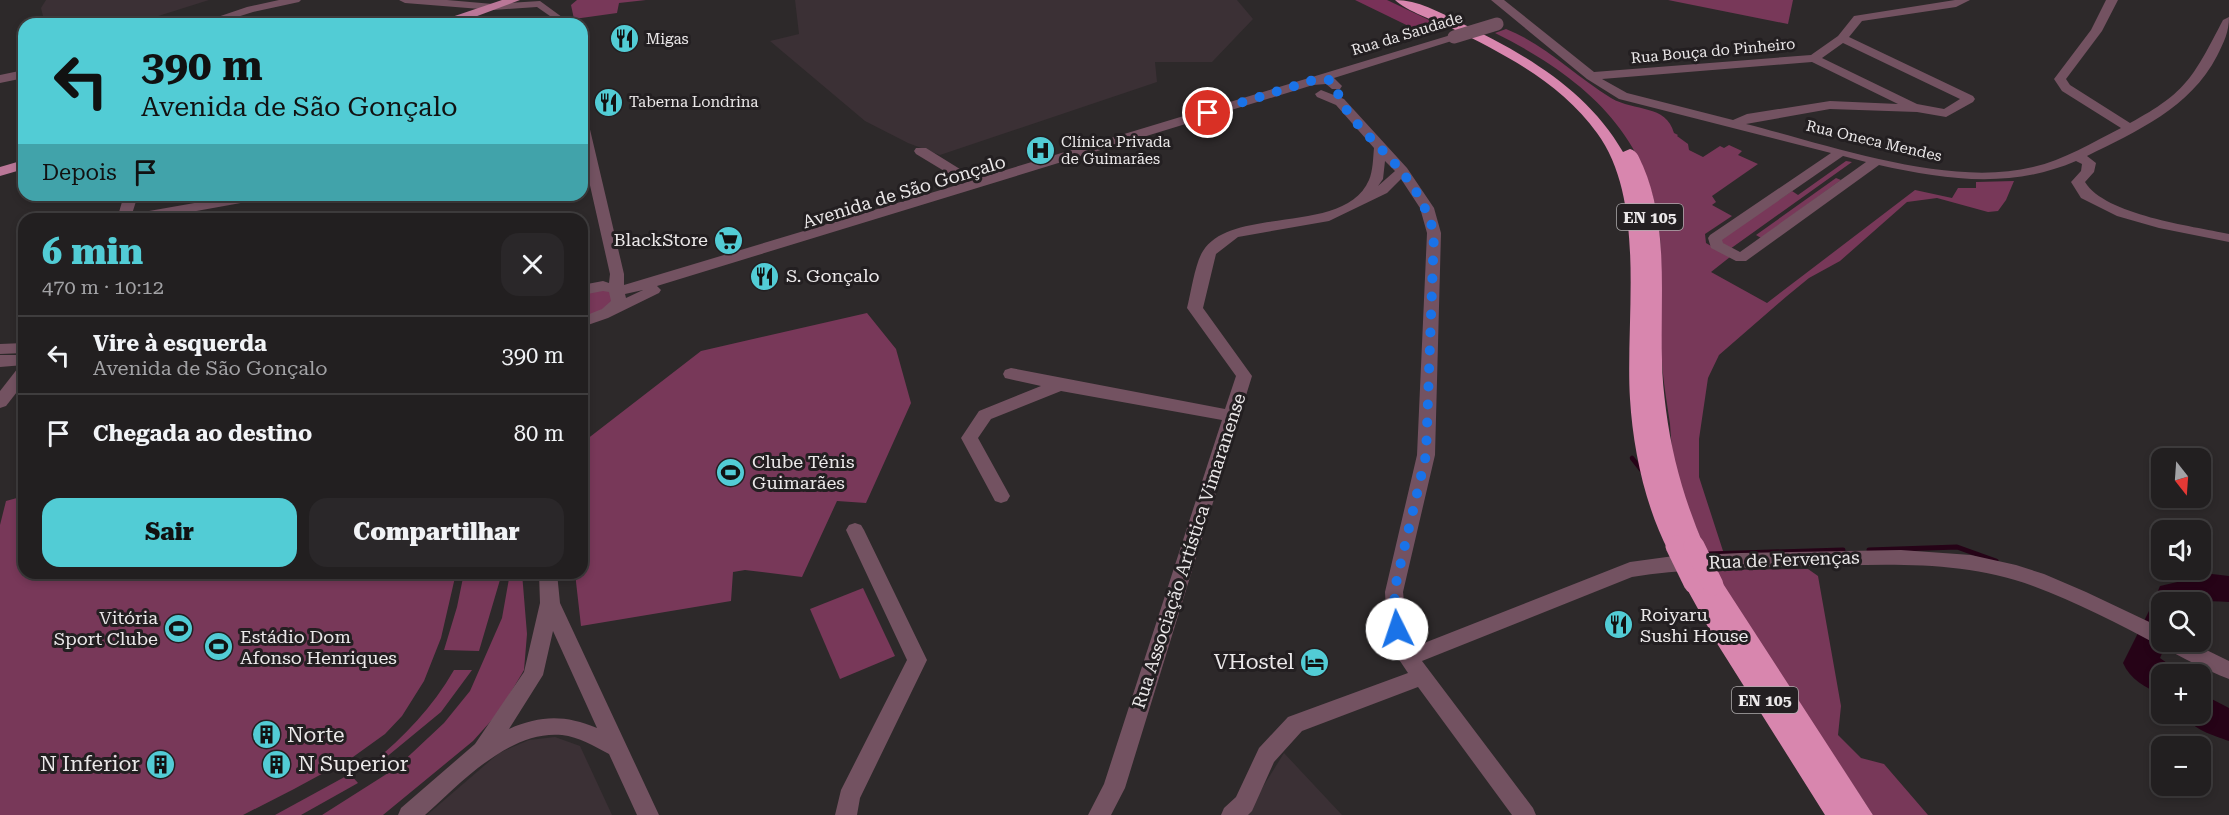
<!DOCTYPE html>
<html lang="pt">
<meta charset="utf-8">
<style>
body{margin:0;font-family:"Roboto Serif",serif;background:#2a2729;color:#f1f3f6;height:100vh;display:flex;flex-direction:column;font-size:22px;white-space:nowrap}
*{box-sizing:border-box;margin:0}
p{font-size:20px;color:#a2a2a5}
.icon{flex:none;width:33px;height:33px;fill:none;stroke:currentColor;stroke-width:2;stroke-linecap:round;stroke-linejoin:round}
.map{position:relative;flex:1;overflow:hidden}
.drawer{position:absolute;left:18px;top:213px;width:570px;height:366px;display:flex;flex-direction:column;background:#221f20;border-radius:18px;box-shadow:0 3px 9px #0003,0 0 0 2px #3f3d3e}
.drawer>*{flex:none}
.banner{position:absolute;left:18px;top:18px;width:570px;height:183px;border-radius:18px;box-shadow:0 3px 9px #0003,0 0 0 2px #3f3d3e;background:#52ccd5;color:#111;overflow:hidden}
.needle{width:39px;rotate:163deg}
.controls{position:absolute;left:2151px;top:448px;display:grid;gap:12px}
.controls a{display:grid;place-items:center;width:60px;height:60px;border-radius:12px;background:#221f20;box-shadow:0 3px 9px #0003,0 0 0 2px #3f3d3e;font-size:30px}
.pin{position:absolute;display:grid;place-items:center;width:51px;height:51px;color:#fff;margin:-26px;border:3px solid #fff;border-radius:50%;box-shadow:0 2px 6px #0007}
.me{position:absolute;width:66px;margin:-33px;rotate:356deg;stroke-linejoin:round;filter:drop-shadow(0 0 4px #0008)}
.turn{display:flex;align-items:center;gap:21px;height:126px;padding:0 24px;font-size:27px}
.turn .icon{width:78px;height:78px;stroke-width:2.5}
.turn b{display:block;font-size:42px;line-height:51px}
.then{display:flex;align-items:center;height:57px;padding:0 24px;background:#0003;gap:12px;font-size:22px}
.round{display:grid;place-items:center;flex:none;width:63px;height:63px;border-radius:18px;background:#2a2729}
.headline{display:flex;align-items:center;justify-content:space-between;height:102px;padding:0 24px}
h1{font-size:36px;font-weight:800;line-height:45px;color:#52ccd5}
.button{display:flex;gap:12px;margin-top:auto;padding:12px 24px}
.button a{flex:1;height:69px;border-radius:18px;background:#52ccd5;color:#111;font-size:24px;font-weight:800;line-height:69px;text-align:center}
.button a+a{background:#2a2729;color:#f1f3f6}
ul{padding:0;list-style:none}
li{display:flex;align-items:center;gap:18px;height:78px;padding:0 24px;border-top:2px solid #3f3d3e}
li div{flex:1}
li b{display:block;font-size:22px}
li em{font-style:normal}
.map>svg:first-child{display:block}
</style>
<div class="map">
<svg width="2229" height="815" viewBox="0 0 2229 815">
<rect width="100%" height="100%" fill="#2d292a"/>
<g fill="#3b3035">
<polygon points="46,0 209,0 133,24 45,24 41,8"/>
<polygon points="795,0 1237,0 1253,19 1212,62 1155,62 1157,82 940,155 908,143 865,121 770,41 799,34"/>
<polygon points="555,737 580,746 612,815 427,815 499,753 529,740"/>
<polygon points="1284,753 1342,815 1243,815 1251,806"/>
</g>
<g fill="#783859">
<polygon points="577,0 646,0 619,3 617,13 574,19 571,5"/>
<polygon points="1668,0 1793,0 1788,24"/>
<path d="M1506 29C1546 45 1575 76 1611 98 1635 112 1666 104 1674 133L1678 135 1677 136 1688 144 1689 150 1703 157 1720 146 1724 148 1729 145 1742 151 1738 155 1758 164 1712 196 1716 202 1712 205 1732 216 1705 234 1706 243 1730 257 1711 272 1767 303 1915 190 1952 198 1958 188H1976V182L2014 181 2006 200 1998 211 1988 212 1937 198 1907 202 1840 261 1809 278 1787 296 1719 355 1708 378 1699 439V477L1724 554H1708C1695 526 1683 498 1675 469 1672 454 1671 438 1670 424 1667 403 1663 381 1662 360 1659 319 1663 278 1660 237 1652 134 1581 76 1495 33Z"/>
<polygon points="1846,161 1852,162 1730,249 1721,242 1721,239 1792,191 1798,195"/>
<polygon points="1836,178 1841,180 1761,238 1756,235"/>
<polygon points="596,288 613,292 615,303 582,320 582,292"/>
<polygon points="867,313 896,349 911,403 866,503 837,501 802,577 745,570 733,572 731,601 581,626 575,573 582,573 582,443 701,351"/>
<polygon points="24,496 24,573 456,573 441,638 424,681 402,716 385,734 353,757 294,789 243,815 0,815 0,525 6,501"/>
<polygon points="1808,569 1818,576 1841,706 1838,735 1861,758 1884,764 1928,815 1873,815 1725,591 1715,570"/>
<polygon points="464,573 502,573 479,651 444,650 457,607"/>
<polygon points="510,573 522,573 527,634 524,670 499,712 473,741 383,815 322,815 396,768 444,723 470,691 502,618"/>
<polygon points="863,588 895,656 840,679 810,609"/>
<path d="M454 670H472L441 712 367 773 365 769C401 740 431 710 454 670Z"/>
<polygon points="350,774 358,783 301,815 275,815"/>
</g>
<polygon fill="#793158" points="1355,0 1387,0 1448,29 1427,35"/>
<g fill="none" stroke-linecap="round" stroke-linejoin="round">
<polyline stroke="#260317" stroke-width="4.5" points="1632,458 1643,472"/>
<g stroke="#260317" stroke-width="5">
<polyline points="1869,550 1957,547 1996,561"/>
<polyline points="1708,554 1843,550"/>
</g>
<g fill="#260317" fill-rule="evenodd">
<path d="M2212 574 2229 576V602C2207 600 2184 603 2162 603V642H2167L2160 658 2174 668 2177 675H2162V694C2145 688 2130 679 2123 663L2150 609 2155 608 2153 603 2160 586Z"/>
<path d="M2200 693 2229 708V741C2213 735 2192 730 2185 714H2200Z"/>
</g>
<g fill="#735261" fill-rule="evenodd">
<polygon points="279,0 301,0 299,2 253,12 215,24 197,24 247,7"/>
<polygon points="399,0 447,0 493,4 540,1 566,20 560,23 537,7 493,10 405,3"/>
<path d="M1491 0H1504L1594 72 1811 55 1838 36 1854 16 1955 0H1970L1956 7 1862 21 1849 37 1973 96 1975 99 1973 102 1946 117 1917 112 1830 109 1746 124C1829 145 1948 188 2033 167 2064 160 2093 142 2121 128L2062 91 2054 79 2091 30 2106 0H2118L2102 31 2066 79 2070 85 2130 123C2188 92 2194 75 2223 20L2229 17C2229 32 2224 42 2217 56 2190 108 2137 131 2087 156L2096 163 2094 172 2085 182C2105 215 2192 226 2229 234V242L2159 228 2117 216 2081 198 2071 182 2081 171 2082 164 2076 161C2011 189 1947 180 1879 165L1746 261H1736L1711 248 1708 238 1710 235 1831 153 1619 99 1587 79ZM1843 43 1960 99 1944 109 1917 104 1822 58ZM1812 62 1898 104 1830 101 1747 114 1733 120 1627 93 1602 79ZM1843 156 1866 162 1740 252 1723 243 1722 240Z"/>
<path d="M1454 34 1460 37 1458 39 1334 78 1342 86 1340 89H1332L1326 84 1313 85 657 286 661 290 659 293 608 318 582 327V317L602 309 611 301 609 292 603 291 582 295V285L603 281 609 283 610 274 582 150V117L588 121 624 274V285L964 183 916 154 914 151 916 148H926L976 179ZM643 290 626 298 625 294Z"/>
<polygon points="24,70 24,78 0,83 0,75"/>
<path d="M1321 90 1344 99 1407 168 1434 208 1441 233 1435 455 1403 592 1407 629 1414 647 1630 562 1674 556 1741 553 1901 550 1971 555 2016 565 2044 574 2086 592 2162 628V642H2190L2229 661V679C2205 670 2182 657 2160 646 2119 624 2076 602 2033 586 1961 559 1883 565 1808 566 1749 568 1690 568 1632 577L1422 661 1533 808 1536 815H1512L1418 687 1302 731 1274 762 1252 811 1248 815H1221L1224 808 1236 797 1259 748 1288 717 1408 673 1398 658 1387 629 1385 592 1417 455 1427 233 1420 208 1401 179 1387 193 1329 221 1238 237 1216 254 1203 308 1252 376 1125 788 1111 815H1088L1104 784 1222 420 1061 391 991 419 978 438 1010 496 1007 501 1001 503 995 501 961 438 979 411 1041 386 1005 378 1003 374 1005 370 1011 368 1225 409 1236 376 1187 308C1191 293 1195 263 1203 251 1232 205 1345 236 1369 180 1373 171 1373 158 1374 148L1336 105 1317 97 1315 94ZM1385 161 1395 171 1378 186 1383 179Z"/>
<polygon points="124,195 138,195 132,214 240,195 270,195 263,199 152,219 117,219"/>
<polygon points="24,343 24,353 0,354 0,344"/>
<polygon points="0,355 24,355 24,365 0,367"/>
<polygon points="24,366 24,383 6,406 0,408 0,391 18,368"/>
<polygon points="855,523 861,525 864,530 927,660 860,798 857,815 835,815 841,790 907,660 846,530 849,525"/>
<path d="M539 573H557L560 603 659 815H637L609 754C594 746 579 737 562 735 509 730 461 783 425 815H398L401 808 475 744 524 672 540 603ZM553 631 597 728C565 715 541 715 509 729L543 675Z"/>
</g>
<g fill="#bb7798" fill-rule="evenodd">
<polygon points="502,0 520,0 456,24 438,24 440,21"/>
<polygon points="24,160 24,169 0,176 0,167"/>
</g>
<g fill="#d886ae" fill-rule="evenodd">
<path d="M1395 0C1418 0 1439 12 1459 22 1523 53 1587 89 1623 152L1630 149C1638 151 1639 158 1643 166 1669 227 1660 295 1662 360 1662 377 1664 394 1666 410 1672 457 1685 502 1704 546L1701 552 1694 554 1687 552 1685 548 1683 552 1676 554 1669 552C1645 506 1633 449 1630 399 1625 318 1647 201 1597 133 1562 84 1505 54 1451 28 1436 21 1406 11 1395 0Z"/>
<polygon points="1694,575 1701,577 1704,582 1713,577 1720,579 1873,815 1825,815 1718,645 1687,589 1684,583 1687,577"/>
</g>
<polyline stroke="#735261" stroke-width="13" points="1454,37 1497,24"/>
<g stroke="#d886ae" stroke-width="21">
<polyline points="1676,546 1694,583"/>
<polyline points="1694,546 1713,585"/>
</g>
</g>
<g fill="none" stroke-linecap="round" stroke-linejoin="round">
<path stroke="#1a73e8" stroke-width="10" stroke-dasharray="0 18" d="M1208 113 1317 79 1329 80 1336 86C1341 116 1382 146 1401 171 1417 190 1427 209 1434 233L1426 455 1394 592 1397 629"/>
</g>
<defs>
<symbol id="restaurant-disc" viewBox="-11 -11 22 22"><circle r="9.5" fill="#52ccd5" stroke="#231f21"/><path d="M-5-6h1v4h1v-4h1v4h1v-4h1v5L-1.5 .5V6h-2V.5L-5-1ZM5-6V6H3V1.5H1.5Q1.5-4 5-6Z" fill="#111"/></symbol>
<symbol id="hospital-disc" viewBox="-11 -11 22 22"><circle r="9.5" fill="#52ccd5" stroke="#231f21"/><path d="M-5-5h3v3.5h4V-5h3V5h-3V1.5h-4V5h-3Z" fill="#111"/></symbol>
<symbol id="supermarket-disc" viewBox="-11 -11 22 22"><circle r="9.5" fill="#52ccd5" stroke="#231f21"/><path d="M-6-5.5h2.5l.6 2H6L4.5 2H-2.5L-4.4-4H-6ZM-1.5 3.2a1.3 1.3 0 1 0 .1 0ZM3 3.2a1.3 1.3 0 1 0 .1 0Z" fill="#111"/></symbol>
<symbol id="stadium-disc" viewBox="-11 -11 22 22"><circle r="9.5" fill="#52ccd5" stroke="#231f21"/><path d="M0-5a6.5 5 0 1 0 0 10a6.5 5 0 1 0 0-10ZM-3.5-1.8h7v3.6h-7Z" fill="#111"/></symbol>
<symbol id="hotel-disc" viewBox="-11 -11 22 22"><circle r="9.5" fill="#52ccd5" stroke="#231f21"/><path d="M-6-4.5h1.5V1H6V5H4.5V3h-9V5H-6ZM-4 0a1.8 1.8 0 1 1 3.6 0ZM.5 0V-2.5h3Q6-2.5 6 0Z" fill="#111"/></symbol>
<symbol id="building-disc" viewBox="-11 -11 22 22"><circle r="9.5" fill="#52ccd5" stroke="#231f21"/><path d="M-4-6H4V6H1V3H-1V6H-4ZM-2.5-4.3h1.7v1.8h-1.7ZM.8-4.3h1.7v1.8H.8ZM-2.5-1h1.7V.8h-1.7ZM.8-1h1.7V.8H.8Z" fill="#111"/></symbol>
</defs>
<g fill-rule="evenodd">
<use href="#restaurant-disc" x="608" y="22" width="33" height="33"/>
<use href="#restaurant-disc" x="592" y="86" width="33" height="33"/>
<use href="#hospital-disc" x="1024" y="134" width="33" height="33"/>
<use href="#supermarket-disc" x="712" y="224" width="33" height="33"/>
<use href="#restaurant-disc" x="748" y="260" width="33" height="33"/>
<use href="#stadium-disc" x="714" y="456" width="33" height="33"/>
<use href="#restaurant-disc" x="1602" y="608" width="33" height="33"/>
<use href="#stadium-disc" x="162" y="612" width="33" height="33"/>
<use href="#stadium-disc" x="202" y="630" width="33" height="33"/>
<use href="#hotel-disc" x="1298" y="646" width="33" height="33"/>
<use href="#building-disc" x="250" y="718" width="33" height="33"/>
<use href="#building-disc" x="144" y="748" width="33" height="33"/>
<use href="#building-disc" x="260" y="748" width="33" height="33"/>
</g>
<g text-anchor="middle" stroke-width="6" stroke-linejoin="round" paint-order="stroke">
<g font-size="15" fill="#ebe8e9" stroke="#231f21">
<text transform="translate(1407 34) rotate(-17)" y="5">Rua da Saudade</text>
<text transform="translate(1713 51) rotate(-5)" y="5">Rua Bouça do Pinheiro</text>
<text transform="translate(1874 141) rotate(13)" y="5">Rua Oneca Mendes</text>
</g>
<g font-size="15" fill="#ebe8e9" stroke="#231f21" text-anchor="start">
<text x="646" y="44">Migas</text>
<text x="629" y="107">Taberna Londrina</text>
<text x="1061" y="147">Clínica Privada<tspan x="1061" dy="17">de Guimarães</tspan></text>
</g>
<g fill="#231f21" stroke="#afacad" stroke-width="1.5">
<rect x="1617" y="204" width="66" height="26" rx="4.5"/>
<rect x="1732" y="687" width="66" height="26" rx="4.5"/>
</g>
<g font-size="16" font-weight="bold" fill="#ebe8e9">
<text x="1650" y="223">EN 105</text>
<text x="1765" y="706">EN 105</text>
</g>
<g font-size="18" fill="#ebe8e9" stroke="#231f21">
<text transform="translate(904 192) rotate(-17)" y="6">Avenida de São Gonçalo</text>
<text transform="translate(1189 551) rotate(-72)" y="6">Rua Associação Artística Vimaranense</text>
<text transform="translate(1784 560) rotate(-2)" y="6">Rua de Fervenças</text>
</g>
<g font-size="18" fill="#ebe8e9" stroke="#231f21" text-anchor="start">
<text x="708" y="246" text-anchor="end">BlackStore</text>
<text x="786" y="282">S. Gonçalo</text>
<text x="752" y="468">Clube Ténis<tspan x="752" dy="21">Guimarães</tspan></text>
<text x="1640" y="621">Roiyaru<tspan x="1640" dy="21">Sushi House</tspan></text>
<text x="158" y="624" text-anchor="end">Vitória<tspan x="158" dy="21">Sport Clube</tspan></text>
<text x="240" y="643">Estádio Dom<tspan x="240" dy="21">Afonso Henriques</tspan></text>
</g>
<g font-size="21" fill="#ebe8e9" stroke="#231f21" text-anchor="end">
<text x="1294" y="669">VHostel</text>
<text x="287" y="742" text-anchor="start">Norte</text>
<text x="140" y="771">N Inferior</text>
<text x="298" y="771" text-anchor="start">N Superior</text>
</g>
</g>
</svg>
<div class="controls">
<a><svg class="needle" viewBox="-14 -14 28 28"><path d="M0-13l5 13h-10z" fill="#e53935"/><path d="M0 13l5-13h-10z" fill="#a2a2a5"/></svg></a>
<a><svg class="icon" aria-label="sound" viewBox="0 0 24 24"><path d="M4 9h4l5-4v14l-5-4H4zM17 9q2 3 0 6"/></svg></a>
<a><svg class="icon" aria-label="search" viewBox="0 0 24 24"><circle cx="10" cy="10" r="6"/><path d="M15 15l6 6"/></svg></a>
<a>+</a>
<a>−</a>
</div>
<div class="pin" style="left:1208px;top:113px;background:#d93025"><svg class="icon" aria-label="arrive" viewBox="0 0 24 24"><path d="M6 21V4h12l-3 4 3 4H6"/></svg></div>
<svg class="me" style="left:1397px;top:629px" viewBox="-20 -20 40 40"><circle r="19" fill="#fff"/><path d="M0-13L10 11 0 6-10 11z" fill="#1a73e8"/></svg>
<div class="banner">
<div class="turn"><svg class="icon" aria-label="left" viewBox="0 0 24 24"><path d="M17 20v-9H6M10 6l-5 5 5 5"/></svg><div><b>390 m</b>Avenida de São Gonçalo</div></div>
<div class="then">Depois<svg class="icon" aria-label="arrive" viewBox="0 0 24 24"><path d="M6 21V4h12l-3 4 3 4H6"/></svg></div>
</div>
<section class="drawer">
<div class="headline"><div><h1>6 min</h1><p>470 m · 10:12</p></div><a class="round"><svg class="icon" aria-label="close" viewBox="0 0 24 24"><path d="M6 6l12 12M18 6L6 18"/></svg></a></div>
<ul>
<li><svg class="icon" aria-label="left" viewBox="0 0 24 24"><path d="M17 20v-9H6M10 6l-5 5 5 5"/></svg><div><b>Vire à esquerda</b><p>Avenida de São Gonçalo</p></div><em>390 m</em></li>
<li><svg class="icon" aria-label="arrive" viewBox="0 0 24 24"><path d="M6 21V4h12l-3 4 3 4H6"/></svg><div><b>Chegada ao destino</b></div><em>80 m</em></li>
</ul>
<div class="button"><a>Sair</a><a>Compartilhar</a></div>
</section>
</div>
